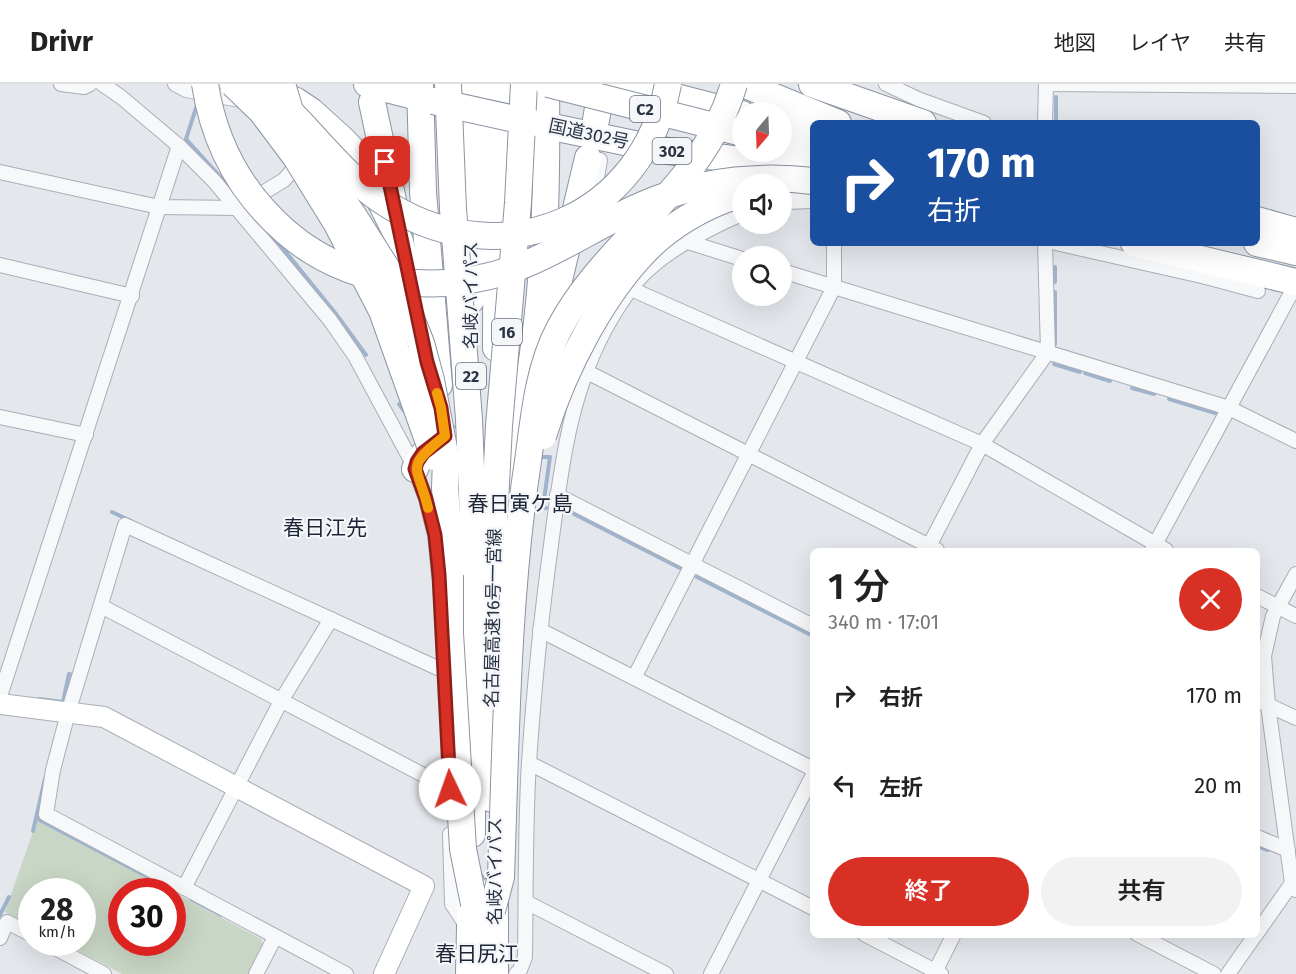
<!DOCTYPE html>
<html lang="ja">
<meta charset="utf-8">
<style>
body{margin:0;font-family:"Fira Sans","Noto Sans JP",sans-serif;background:#f2f2f2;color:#222;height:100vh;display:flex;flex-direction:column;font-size:22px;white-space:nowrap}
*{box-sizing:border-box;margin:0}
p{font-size:20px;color:#767676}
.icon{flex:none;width:33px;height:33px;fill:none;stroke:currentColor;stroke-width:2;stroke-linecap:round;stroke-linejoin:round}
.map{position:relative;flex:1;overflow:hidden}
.side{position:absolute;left:810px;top:464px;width:450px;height:390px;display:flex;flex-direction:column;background:#fff;border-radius:9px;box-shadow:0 6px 24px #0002}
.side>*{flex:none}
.top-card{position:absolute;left:810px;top:36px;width:450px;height:126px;border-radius:9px;box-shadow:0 6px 24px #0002;background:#1a4fa0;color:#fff;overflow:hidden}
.needle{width:39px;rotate:199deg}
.buttons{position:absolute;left:732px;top:18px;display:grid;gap:12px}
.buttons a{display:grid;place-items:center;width:60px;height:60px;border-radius:50%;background:#fff;box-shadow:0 6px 24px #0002;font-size:30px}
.speed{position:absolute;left:18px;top:794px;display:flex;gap:12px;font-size:30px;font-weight:700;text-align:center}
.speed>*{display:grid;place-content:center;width:78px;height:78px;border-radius:50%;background:#fff;box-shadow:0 6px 24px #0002;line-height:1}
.speed small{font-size:15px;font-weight:400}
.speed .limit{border:9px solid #d22;background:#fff;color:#111}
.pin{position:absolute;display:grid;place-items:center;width:51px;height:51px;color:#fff;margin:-26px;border-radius:12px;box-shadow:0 3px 9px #0006}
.me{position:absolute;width:66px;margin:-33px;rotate:357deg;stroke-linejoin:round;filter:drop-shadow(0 0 4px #0008)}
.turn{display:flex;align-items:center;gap:21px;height:126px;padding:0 18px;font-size:27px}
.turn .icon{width:78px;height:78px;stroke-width:2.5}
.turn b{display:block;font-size:42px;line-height:51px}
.round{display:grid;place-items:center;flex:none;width:63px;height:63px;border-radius:32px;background:#f2f2f2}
.overview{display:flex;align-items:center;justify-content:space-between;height:102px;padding:0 18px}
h1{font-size:36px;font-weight:600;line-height:45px}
.button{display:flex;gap:12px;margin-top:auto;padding:12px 18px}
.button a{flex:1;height:69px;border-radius:36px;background:#d93025;color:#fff;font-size:24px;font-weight:600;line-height:69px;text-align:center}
.button a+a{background:#f2f2f2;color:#222}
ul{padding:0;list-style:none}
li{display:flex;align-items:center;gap:18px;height:90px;padding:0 18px}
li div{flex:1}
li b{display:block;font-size:22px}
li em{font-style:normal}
header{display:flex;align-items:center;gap:36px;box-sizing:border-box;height:84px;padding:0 30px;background:#fff;border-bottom:2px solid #e0e0e0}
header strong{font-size:28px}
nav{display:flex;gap:33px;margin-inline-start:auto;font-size:21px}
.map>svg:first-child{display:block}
</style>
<header>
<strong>Drivr</strong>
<nav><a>地図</a><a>レイヤ</a><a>共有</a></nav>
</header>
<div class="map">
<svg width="1296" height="890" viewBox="0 0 1296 890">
<rect width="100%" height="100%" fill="#e4e7ec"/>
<polygon fill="#c9d6c5" points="37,736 171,807 122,807 122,858 172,858 173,808 261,855 263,862 248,890 122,890 62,858 82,858 82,807 32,807 31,842 5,828"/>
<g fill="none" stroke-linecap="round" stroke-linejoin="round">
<g stroke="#9fb4cc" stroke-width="4">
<polyline points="1056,13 1056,36"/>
<polyline points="196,24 186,55 235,109"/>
<polyline points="272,151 336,230 366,271"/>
<polyline points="1055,198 1055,183"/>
<polyline points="1055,260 1055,208"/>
<polyline points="1054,280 1080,288"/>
<polyline points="1085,289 1110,297"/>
<polyline points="1132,304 1154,310"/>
<polyline points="1169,315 1215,329"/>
<polyline points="399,320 405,328"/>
<polyline points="539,373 550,373 543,423 546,424"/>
<polyline points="112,428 131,437"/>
<polyline points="574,430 680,484"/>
<polyline points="697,493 813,552"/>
<polyline points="39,615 63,618 69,590 73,591 74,589"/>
<polyline points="36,734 171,805"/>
<polyline points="33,747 45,695"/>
<polyline points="1257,762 1268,766"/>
<polyline points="191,815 221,831"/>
<polyline points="0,831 9,813"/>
</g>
<defs>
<g id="street">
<polyline points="61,0 84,3 90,0"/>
<polyline points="102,0 121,13 179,62 214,97 330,236 355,272 413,380 426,415 435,451 439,491"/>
<polyline points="175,0 186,6 245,17"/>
<polyline points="886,0 918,15 984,39"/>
<polyline points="1046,0 1296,2"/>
<polyline points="1045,39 1046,0"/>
<polyline points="600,76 597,94 601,117"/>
<polyline points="0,88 159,123 238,124 284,96 291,88 297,74"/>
<polyline points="785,118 813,117"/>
<polyline points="788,118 809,97"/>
<polyline points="688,158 742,175"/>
<polyline points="1056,159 1206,193 1227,182"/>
<polyline points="0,181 132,212"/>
<polyline points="782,187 1229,324 1296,357"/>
<polyline points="1206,193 1258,207"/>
<polyline points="631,205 982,360 1166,466"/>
<polyline points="587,288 937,466"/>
<polyline points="0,333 86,351"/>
<polyline points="557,411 813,542"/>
<polyline points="927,466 982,360 1048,268 1045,159"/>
<polyline points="1152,466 1296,200"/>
<polyline points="1296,490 1273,532 1264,572 1268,621 1292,799 1296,806"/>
<polyline points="1257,512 1296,532"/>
<polyline points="101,522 450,705"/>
<polyline points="540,546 813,685"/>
<polyline points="634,594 834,203 834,159"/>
<polyline points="0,612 179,62"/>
<polyline points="1257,616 1296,634"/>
<polyline points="529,679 813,824"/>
<polyline points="450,750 452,820 467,843"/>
<polyline points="1257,753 1288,766"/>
<polyline points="184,804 281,617 331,535"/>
<polyline points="526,818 666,890"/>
<polyline points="1257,849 1292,799"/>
<polyline points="864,850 941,890"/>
<polyline points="1137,850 1214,890"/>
<polyline points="0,854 7,838 32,851"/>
<polyline points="44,858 104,890"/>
<polyline points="256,890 275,853"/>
<polyline points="346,890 46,730 53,686 68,629 125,441 444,587"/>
<path d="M516 890 520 886 525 873C526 808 525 742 529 678 534 605 541 533 551 461 561 384 570 304 611 235 621 218 634 198 649 185 673 163 713 142 742 130"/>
<polyline points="711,890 813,691"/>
<polyline points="934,890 954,850"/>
<polyline points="1228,890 1256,850"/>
</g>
<polyline id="secondary" points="0,620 104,633 424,802 384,890"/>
<g id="highway">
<polyline points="367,0 433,17"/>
<polyline points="420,0 423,108 439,301"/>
<polyline points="625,0 742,30"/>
<polyline points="743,0 838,39"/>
<polyline points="812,0 923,39"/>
<polyline points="271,6 296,17 311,27 343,56 358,72 400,157 414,220"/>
<polyline points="372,18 394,121"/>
<polyline points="596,36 602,0"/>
<polyline points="533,39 668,67 813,85"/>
<polyline points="782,39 813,47"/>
<polyline points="782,59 813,67"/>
<polyline points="1257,136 1296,147"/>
<polyline points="1134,159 1296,198"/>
<polyline points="1257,159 1296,168"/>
<polyline points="471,216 471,0"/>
<polyline points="550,234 588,74"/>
<polyline points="496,264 497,0"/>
<path d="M415 385C419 370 433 362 445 352"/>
<path d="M502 447C514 383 527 319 535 254 546 170 547 85 546 0"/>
<polyline points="492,599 492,715"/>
<polyline points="496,615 497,474"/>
<polyline points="472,750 472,462"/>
<polyline points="495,804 495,890"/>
<polyline points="469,890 471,798"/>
</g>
</defs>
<use href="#street" stroke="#a9aeb7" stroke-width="16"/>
<use href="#secondary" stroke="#a9aeb7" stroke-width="22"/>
<use href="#highway" stroke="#8b94a3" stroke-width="28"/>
<use href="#street" stroke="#f7f8fa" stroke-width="14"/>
<use href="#secondary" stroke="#fff" stroke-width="20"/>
<use href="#highway" stroke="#fff" stroke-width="26"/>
<defs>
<g id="highway-bridge">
<path d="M205 0C214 59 241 109 286 148 352 205 447 213 526 180 572 161 613 131 660 114 708 96 763 91 813 97"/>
<polyline points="233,0 262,28 295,72 337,140 382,227 434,373"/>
<path d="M261 0C306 37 340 92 390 122 505 192 643 134 668 0"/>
<polyline points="282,0 292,33 305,61 353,131 398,202 421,259 431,296 446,375 445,404 450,469 450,549 463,765 474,820"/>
<polyline points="448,0 453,125 469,335 475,485"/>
<polyline points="548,0 742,49"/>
<polyline points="433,17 533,39"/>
<path d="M543 352C563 286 606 201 658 155 683 134 711 119 742 110"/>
<polyline points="491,497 499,342 518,119 524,0"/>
<path d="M492 827 501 793C506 654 507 514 528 377 534 333 538 285 559 245 607 154 704 105 734 0"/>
</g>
</defs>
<use href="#highway-bridge" stroke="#8b94a3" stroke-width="28" stroke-linecap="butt"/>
<use href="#highway-bridge" stroke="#fff" stroke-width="26"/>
</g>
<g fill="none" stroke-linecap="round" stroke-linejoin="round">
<defs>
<polyline id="route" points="385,78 427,278 441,324 445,352 423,369 417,378 415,385 426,415 435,451 439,491 450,705"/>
</defs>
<use href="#route" stroke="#8d1f18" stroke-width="15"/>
<use href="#route" stroke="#d93025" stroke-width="10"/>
<path stroke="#f59e0b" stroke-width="10" d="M428 424C417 379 404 385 445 352L441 324 437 309"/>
</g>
<g text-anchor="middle" stroke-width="4.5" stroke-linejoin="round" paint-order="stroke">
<g fill="#f4f6f9" stroke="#676e7b" stroke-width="1.5">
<rect x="630" y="12" width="30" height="26" rx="4.5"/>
<rect x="652.5" y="54" width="39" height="26" rx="4.5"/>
<rect x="492" y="235" width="30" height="26" rx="4.5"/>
<rect x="456" y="279" width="30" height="26" rx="4.5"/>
</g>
<g font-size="16" font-weight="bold" fill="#2b3445">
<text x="645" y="31">C2</text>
<text x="672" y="73">302</text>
<text x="507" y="254">16</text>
<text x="471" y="298">22</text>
</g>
<g font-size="18" fill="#2b3445" stroke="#f4f6f9">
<text transform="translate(589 50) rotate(12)" y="6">国道302号</text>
<text transform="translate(471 211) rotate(-90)" y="6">名岐バイパス</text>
<text transform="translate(493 534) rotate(-89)" y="6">名古屋高速16号一宮線</text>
<text transform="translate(495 787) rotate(-90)" y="6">名岐バイパス</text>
</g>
<g font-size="21" fill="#1d2536" stroke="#f4f6f9">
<text x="520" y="427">春日寅ケ島</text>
<text x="325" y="451">春日江先</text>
<text x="477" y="877">春日尻江</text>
</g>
</g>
</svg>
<div class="buttons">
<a><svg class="needle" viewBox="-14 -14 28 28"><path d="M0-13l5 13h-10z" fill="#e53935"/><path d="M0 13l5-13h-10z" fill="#767676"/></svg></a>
<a><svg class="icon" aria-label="sound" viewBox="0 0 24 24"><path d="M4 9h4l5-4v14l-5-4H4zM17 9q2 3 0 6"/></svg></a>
<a><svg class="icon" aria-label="search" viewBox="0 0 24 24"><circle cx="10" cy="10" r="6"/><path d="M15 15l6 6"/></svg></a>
</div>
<div class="speed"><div>28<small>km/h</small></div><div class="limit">30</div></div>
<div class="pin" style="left:385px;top:78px;background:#d93025"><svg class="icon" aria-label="arrive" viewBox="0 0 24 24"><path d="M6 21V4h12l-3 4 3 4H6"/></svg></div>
<svg class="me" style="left:450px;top:705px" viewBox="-20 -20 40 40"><circle r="19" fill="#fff"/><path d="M0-13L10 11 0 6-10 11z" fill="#d93025"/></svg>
<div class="top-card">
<div class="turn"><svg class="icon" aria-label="right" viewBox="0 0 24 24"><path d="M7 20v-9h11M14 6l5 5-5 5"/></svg><div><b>170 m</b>右折</div></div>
</div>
<section class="side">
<div class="overview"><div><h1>1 分</h1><p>340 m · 17:01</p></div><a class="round" style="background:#d93025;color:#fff"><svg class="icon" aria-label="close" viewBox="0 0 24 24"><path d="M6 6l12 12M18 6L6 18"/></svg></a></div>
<ul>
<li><svg class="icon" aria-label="right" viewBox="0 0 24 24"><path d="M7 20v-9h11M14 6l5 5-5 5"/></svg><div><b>右折</b></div><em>170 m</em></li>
<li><svg class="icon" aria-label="left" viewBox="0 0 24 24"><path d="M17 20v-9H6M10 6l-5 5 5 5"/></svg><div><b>左折</b></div><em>20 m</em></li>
</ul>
<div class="button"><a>終了</a><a>共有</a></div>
</section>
</div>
